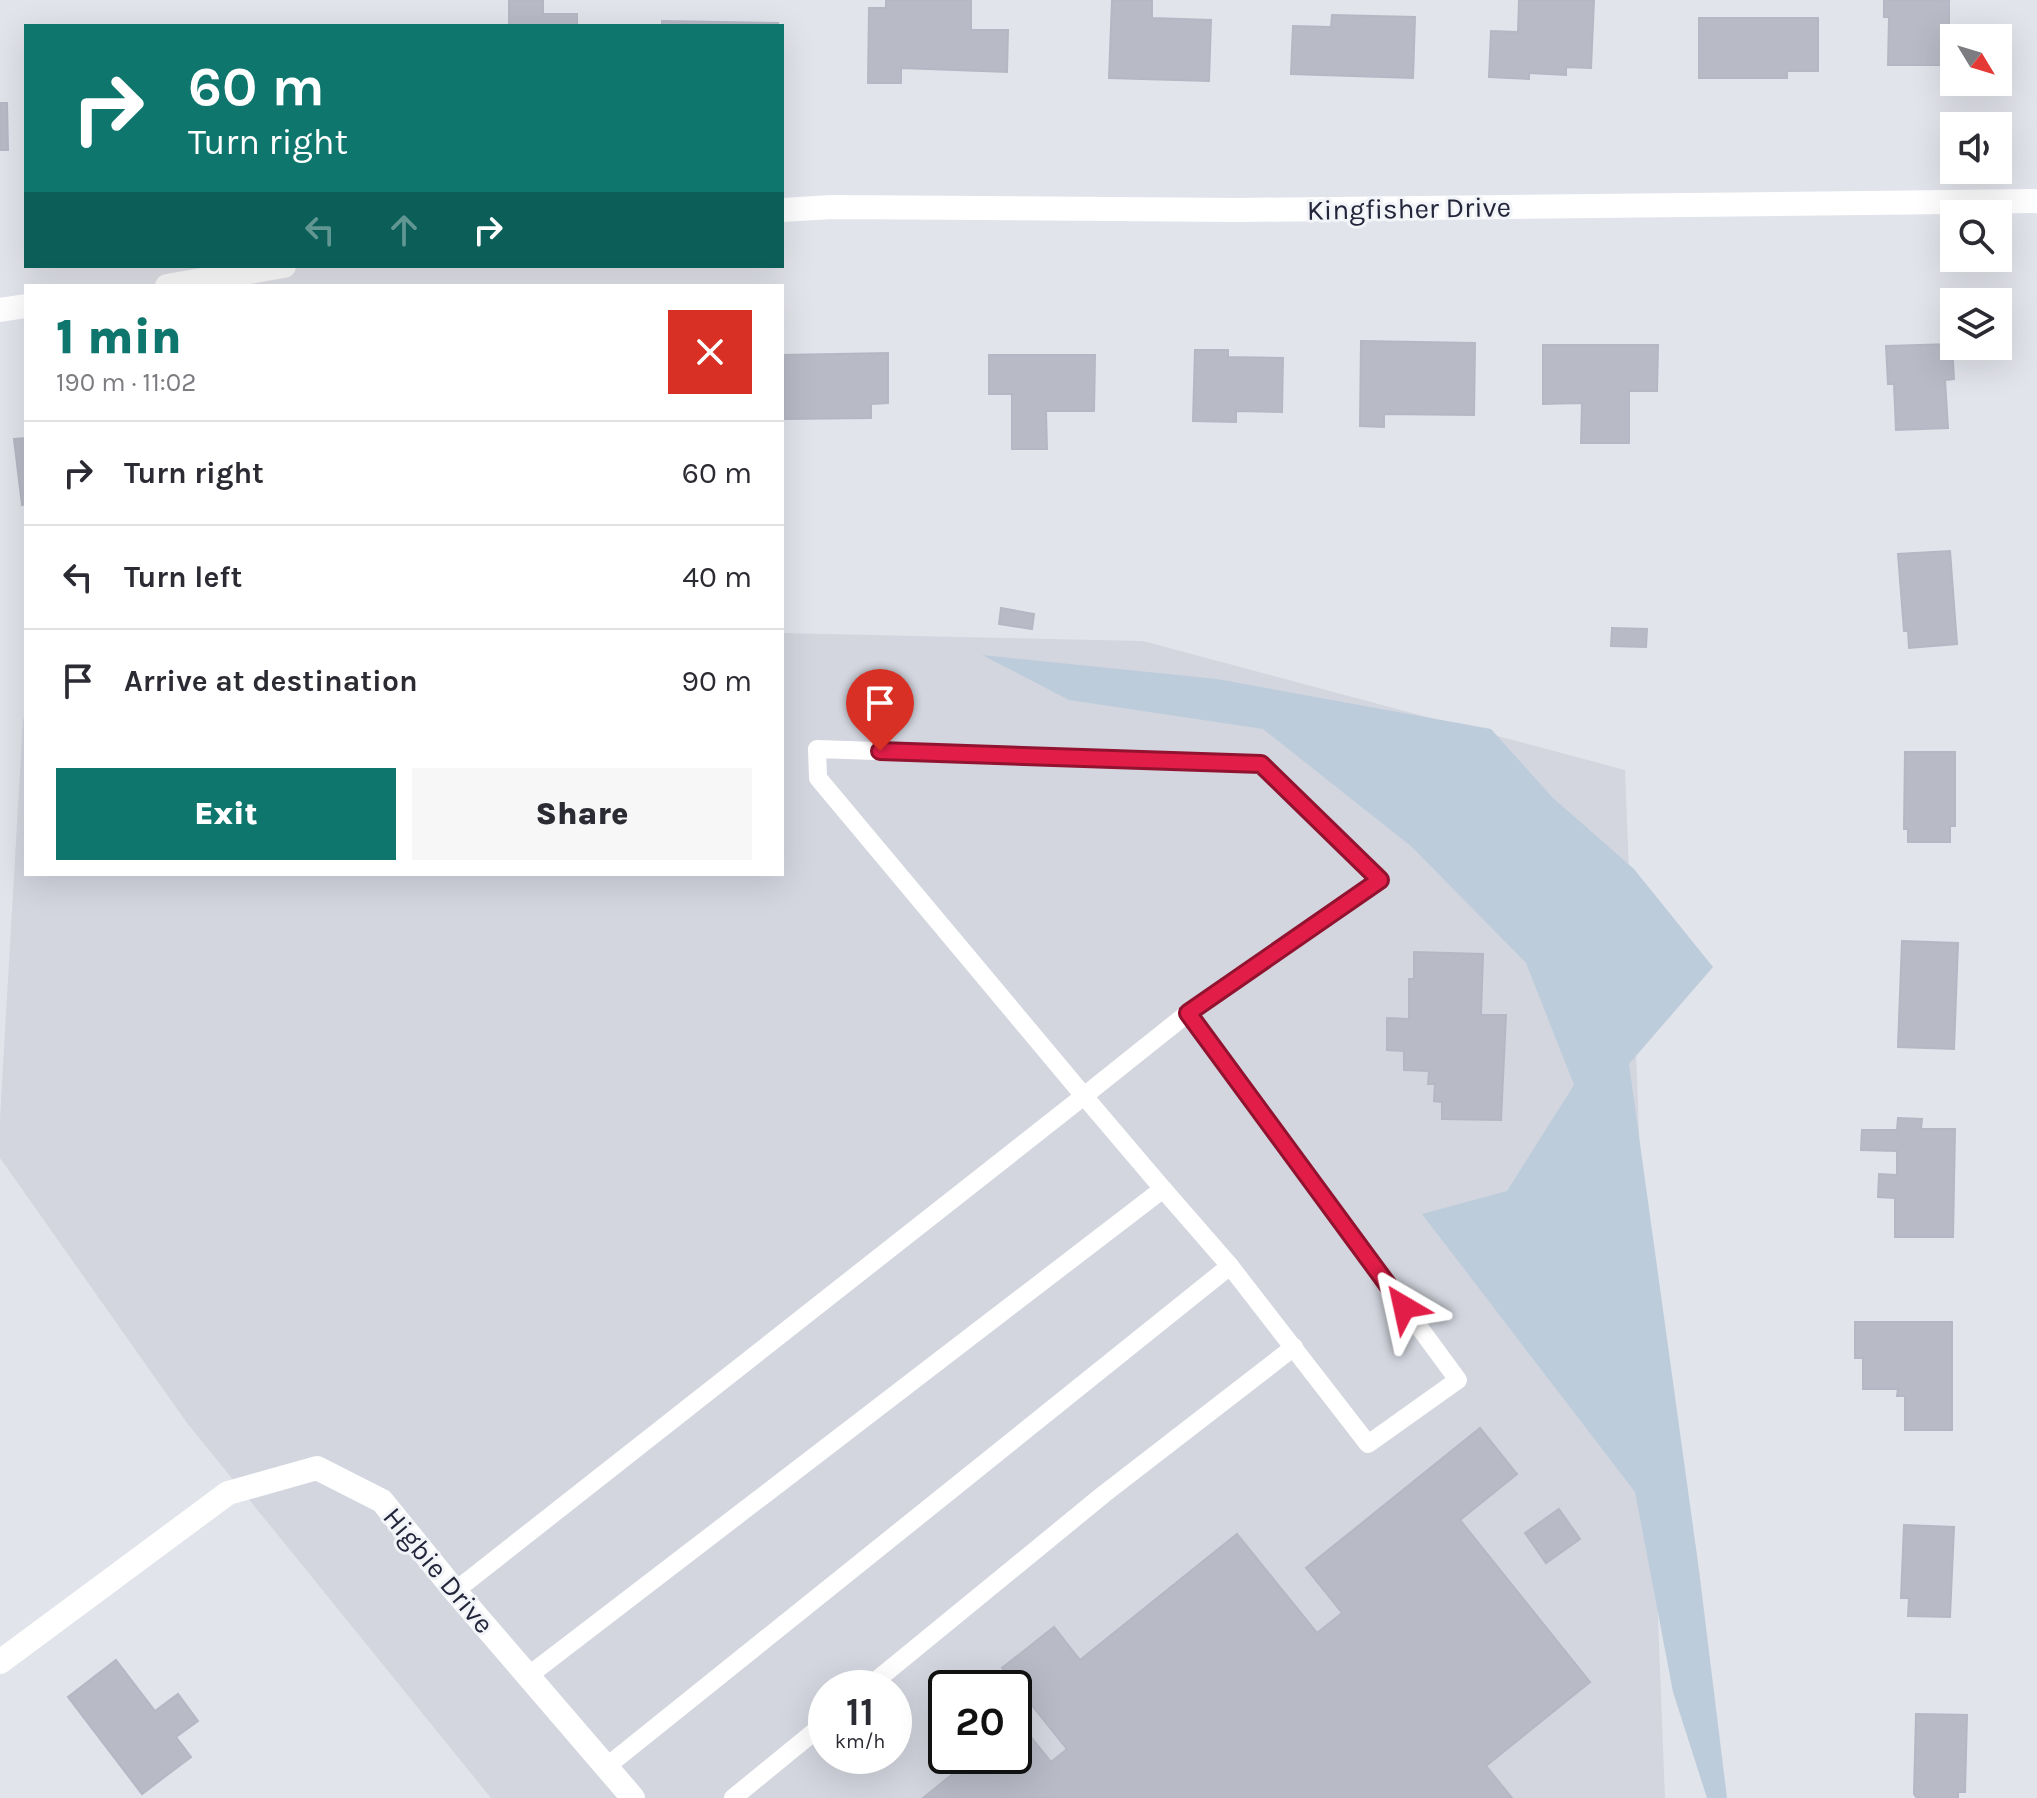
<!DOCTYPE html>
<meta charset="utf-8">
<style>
body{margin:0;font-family:Karla,sans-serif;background:#f7f7f7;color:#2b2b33;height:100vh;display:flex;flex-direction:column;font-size:30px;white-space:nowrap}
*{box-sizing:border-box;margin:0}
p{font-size:26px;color:#7c7c81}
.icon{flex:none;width:44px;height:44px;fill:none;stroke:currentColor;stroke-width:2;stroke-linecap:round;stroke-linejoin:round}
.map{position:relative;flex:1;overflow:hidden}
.panel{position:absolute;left:24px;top:284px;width:760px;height:592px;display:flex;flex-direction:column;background:#fff;border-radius:0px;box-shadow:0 8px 32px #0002}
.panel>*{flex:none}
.guide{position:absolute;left:24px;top:24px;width:760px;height:244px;border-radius:0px;box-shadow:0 8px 32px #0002;background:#0f766e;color:#fff;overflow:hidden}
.needle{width:52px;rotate:128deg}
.tools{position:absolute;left:1940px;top:24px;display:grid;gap:16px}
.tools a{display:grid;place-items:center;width:72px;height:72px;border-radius:0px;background:#fff;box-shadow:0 8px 32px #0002;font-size:40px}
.speed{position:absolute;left:808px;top:1670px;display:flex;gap:16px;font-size:40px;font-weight:700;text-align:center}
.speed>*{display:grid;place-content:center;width:104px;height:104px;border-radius:50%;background:#fff;box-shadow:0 8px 32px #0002;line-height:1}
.speed small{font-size:20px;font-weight:400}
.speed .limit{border:4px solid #111;border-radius:12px;background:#fff;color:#111}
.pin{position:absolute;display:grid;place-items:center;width:68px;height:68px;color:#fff;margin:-82px -34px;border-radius:50% 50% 50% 0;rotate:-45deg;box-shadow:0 0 8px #0007}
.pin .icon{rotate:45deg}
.me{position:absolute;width:88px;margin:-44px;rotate:324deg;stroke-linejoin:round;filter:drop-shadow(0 0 6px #0008)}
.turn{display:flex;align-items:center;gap:28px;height:168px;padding:0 32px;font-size:36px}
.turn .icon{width:104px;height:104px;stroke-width:2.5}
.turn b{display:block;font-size:56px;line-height:68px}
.lanes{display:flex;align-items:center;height:76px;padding:0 32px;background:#0003;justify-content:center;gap:40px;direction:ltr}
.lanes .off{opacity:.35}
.round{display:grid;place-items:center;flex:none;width:84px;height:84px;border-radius:0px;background:#f7f7f7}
.summary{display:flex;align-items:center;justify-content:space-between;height:136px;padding:0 32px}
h1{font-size:48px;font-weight:800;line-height:60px;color:#0f766e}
.action{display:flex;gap:16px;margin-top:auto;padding:16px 32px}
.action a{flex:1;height:92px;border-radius:0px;background:#0f766e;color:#fff;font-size:32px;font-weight:800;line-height:92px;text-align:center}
.action a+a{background:#f7f7f7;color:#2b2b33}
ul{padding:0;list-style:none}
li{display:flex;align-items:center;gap:24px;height:104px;padding:0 32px;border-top:2px solid #e1e1e2}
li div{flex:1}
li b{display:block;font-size:30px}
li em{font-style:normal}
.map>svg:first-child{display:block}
</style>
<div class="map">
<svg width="2037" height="1798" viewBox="0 0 2037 1798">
<rect width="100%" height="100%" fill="#e2e4eb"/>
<path fill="#d3d6df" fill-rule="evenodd" d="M782 633 1143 641 1625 770 1665 1798H491L187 1423 0 1158V1118L23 719H26V874H782ZM826 1688H894V1756H826ZM946 1688H1014V1756H946Z"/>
<polygon fill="#bcccdb" points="982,655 1217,679 1491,729 1553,798 1634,869 1713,967 1629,1064 1699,1570 1727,1798 1707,1798 1673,1692 1635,1492 1422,1214 1507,1191 1574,1085 1526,963 1412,847 1263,729 1069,700"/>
<g fill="#b8bbc6" stroke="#b5b8c4" stroke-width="2">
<polygon points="509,0 543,0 543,14 577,14 577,26 487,26 509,25"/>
<polygon points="886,0 971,0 971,30 1008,30 1007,72 901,68 901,83 868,83 869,8 886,8"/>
<polygon points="1112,0 1152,0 1152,18 1211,20 1209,81 1109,78"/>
<polygon points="1519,0 1594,0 1591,68 1566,67 1566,75 1529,73 1529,79 1489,77 1491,31 1518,32"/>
<polygon points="1884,0 1949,0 1949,65 1888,65 1889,17 1884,17"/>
<polygon points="1332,15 1415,17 1413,78 1291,74 1293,26 1331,27"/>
<polygon points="1699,18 1818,18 1818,71 1787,71 1787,78 1699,78"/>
<polygon points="662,21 778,23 778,26 662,26"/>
<polygon points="0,103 7,103 8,150 0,150"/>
<polygon points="1361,341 1475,343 1474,415 1384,414 1384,427 1360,426"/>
<polygon points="1952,344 1954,379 1945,380 1948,428 1896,430 1894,384 1888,384 1886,346"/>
<polygon points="1543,345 1658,345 1657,391 1629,391 1629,443 1581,443 1582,403 1543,404"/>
<polygon points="1195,350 1228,350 1228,357 1283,358 1282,412 1236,411 1236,422 1193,421"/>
<polygon points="888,353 888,403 871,404 871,418 785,419 784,355"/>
<polygon points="989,355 1095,355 1094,411 1046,411 1047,449 1012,449 1012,394 989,394"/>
<polygon points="26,438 26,504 22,505 14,439"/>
<polygon points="1950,551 1957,644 1909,648 1908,631 1904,631 1898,554"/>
<polygon points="1001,608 1034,614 1032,629 999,624"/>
<polygon points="1612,628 1647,629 1646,647 1611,646"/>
<polygon points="1905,752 1955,752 1955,826 1950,826 1950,842 1908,842 1908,829 1904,829"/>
<polygon points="1902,941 1958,943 1954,1049 1898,1047"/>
<polygon points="1414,952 1483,954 1481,1015 1506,1015 1501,1120 1442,1119 1442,1102 1434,1101 1435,1084 1428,1084 1429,1071 1404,1070 1404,1051 1387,1050 1387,1018 1409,1019 1409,979 1414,979"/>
<polygon points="1898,1118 1922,1119 1921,1129 1955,1129 1953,1237 1895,1237 1895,1198 1878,1197 1879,1174 1897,1175 1897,1151 1861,1150 1862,1130 1897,1130"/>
<polygon points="1855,1322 1952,1322 1952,1430 1905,1430 1905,1396 1897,1396 1898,1389 1863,1389 1863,1358 1855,1358"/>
<polygon points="1480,1428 1517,1474 1460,1520 1590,1682 1486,1766 1512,1798 923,1798 975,1756 1014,1756 1014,1725 1018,1721 1051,1762 1067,1749 1002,1668 1054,1627 1080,1660 1237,1534 1317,1633 1342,1613 1306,1568"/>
<polygon points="1559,1509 1580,1539 1546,1563 1525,1533"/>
<polygon points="1904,1525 1954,1527 1950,1617 1908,1616 1909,1598 1901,1598"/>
<polygon points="116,1660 155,1711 178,1694 198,1721 176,1737 191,1757 142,1794 68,1697"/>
<polygon points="1916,1714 1967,1715 1965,1792 1958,1792 1958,1798 1917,1798 1914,1794"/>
</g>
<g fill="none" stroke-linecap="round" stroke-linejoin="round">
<g stroke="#fff" stroke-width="18">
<polyline points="1163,1189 1230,1266"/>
<polyline points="455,1591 1084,1096 818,778 817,749 1261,764 1380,880 1188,1013 1458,1380 1368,1444 1230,1266 606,1767"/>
<polyline points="528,1676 1163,1189 1084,1096 1188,1013"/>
<polyline points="867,1688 1104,1494 1294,1347"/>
<polyline points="733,1798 826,1722"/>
</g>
<g stroke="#fff" stroke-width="24">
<polyline points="782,210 832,207 1238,210 2037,201"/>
<polyline points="167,286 284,266"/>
<polyline points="0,310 26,306"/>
<polyline points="0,1662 228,1493 317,1468 382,1501 455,1591 633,1798"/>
</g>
</g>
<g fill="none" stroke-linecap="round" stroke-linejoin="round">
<defs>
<polyline id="route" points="880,751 1261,764 1380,880 1188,1013 1404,1307"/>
</defs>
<use href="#route" stroke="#92132f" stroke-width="20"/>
<use href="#route" stroke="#e11d48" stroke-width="14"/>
</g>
<g text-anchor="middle" stroke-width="6" stroke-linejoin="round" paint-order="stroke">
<g font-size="28" fill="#23253b" stroke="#f2f4f8">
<text transform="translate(1409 208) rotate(-1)" y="10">Kingfisher Drive</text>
<text transform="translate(439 1570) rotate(50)" y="10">Higbie Drive</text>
</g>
</g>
</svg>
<div class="tools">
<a><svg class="needle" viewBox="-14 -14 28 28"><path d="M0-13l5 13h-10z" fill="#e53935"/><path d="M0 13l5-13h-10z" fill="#7c7c81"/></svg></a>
<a><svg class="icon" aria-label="sound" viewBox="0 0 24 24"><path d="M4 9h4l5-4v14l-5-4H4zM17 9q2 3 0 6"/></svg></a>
<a><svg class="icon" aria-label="search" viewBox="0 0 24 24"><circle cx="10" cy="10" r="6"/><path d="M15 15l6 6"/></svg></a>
<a><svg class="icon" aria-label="layers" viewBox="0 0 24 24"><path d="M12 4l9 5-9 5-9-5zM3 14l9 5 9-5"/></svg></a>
</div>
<div class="speed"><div>11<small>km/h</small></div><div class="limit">20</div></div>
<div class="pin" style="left:880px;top:751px;background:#d93025"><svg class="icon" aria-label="arrive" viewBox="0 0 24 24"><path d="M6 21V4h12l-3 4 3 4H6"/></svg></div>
<svg class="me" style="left:1404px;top:1307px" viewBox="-20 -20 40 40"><path d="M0-17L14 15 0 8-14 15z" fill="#e11d48" stroke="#fff" stroke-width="4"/></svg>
<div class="guide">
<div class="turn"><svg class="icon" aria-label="right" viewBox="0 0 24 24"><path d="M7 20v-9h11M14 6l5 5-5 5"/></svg><div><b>60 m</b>Turn right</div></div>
<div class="lanes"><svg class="icon off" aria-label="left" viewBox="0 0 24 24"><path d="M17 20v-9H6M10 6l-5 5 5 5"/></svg><svg class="icon off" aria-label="ahead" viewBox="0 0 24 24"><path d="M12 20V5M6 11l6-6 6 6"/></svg><svg class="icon" aria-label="right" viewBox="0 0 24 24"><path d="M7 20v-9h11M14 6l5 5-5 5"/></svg></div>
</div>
<section class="panel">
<div class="summary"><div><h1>1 min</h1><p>190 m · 11:02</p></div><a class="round" style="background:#d93025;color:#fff"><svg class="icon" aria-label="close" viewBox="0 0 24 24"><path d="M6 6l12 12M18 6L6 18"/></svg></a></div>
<ul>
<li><svg class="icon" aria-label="right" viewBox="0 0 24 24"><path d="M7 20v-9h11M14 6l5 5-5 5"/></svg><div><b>Turn right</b></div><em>60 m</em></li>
<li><svg class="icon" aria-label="left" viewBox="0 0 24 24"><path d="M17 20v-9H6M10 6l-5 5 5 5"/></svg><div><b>Turn left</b></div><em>40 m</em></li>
<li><svg class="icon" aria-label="arrive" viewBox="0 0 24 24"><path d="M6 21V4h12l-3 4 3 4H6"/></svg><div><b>Arrive at destination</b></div><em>90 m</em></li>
</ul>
<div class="action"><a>Exit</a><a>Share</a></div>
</section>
</div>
